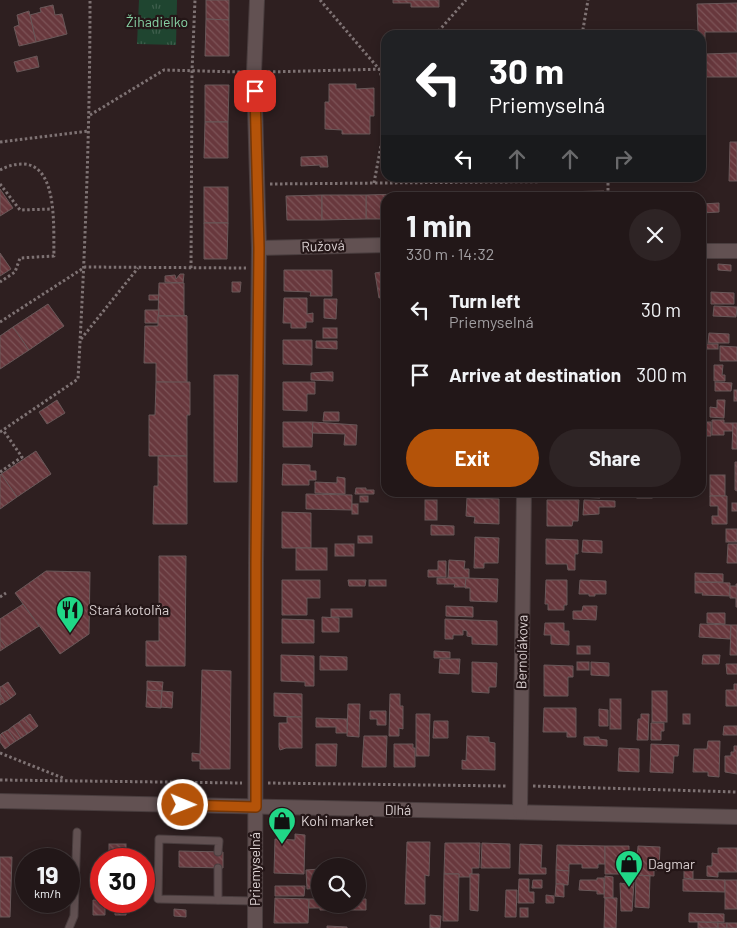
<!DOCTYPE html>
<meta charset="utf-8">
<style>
body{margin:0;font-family:Barlow,sans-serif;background:#2e2425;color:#f1f3f6;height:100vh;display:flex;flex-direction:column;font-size:19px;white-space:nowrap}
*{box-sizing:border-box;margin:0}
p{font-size:16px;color:#a29fa2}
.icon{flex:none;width:28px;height:28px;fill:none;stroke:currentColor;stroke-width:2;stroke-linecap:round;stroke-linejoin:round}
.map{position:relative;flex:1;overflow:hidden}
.panel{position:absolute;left:381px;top:192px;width:325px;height:305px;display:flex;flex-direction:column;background:#221718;border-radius:15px;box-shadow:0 2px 12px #0003,0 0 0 1px #3f3637}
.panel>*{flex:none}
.banner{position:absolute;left:381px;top:30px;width:325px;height:152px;border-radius:15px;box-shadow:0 2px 12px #0003,0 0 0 1px #3f3637;background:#202124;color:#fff;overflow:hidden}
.controls{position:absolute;left:311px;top:858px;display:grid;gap:10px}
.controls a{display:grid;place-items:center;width:55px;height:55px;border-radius:50%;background:#221718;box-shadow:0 2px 12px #0003,0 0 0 1px #3f3637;font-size:25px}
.speed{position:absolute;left:15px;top:848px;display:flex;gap:10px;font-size:25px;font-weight:700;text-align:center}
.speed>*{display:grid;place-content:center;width:65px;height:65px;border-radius:50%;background:#221718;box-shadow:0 2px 12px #0003,0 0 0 1px #3f3637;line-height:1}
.speed small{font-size:12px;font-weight:400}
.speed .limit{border:8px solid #d22;background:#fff;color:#111}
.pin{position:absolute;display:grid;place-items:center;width:42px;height:42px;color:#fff;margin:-21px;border-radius:10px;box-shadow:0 2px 8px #0006}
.me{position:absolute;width:55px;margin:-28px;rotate:91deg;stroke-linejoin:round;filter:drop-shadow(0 0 4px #0008)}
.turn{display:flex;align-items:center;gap:18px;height:105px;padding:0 25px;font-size:22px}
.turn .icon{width:65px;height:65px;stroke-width:2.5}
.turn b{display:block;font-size:35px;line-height:42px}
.lanes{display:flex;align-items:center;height:48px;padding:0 25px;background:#0003;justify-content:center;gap:25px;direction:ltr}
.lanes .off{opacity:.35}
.round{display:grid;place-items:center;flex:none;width:52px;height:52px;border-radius:26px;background:#2e2425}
.head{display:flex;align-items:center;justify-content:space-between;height:85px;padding:0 25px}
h1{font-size:30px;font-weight:700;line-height:38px}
.cta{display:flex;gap:10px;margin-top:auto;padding:10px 25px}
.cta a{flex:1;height:58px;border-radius:30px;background:#b45309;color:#fff;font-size:20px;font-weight:700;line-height:58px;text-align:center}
.cta a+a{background:#2e2425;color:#f1f3f6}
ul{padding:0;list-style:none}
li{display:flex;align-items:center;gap:15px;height:65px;padding:0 25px}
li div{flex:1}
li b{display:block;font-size:19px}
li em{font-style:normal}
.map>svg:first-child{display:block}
</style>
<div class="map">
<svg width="737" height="928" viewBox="0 0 737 928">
<defs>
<pattern id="park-tufts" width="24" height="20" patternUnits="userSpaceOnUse" patternTransform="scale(1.25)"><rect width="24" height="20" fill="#1f4530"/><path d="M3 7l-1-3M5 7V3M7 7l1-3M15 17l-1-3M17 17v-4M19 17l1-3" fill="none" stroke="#3f5f4d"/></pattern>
<pattern id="building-back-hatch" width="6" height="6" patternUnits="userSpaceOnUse" patternTransform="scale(1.25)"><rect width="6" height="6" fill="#68383d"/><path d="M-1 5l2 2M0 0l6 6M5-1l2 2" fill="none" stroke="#7d5458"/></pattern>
</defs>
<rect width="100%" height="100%" fill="#2e1f20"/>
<polygon fill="url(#park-tufts)" points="139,0 177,0 176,45 137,44"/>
<g fill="url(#building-back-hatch)" stroke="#695859">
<polygon points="206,0 229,0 229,20 206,19"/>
<polygon points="393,0 439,0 439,7 411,7 411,3 393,3"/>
<polygon points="737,3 737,32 705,32 705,54 737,53 737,77 706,77 706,97 701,98 701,35 652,35 652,32 698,32 697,4"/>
<polygon points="53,5 55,15 62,14 67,34 36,42 30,15 41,12 40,8"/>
<polygon points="29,11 36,42 19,46 14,27 19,25 17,15"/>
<polygon points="206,19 229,20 229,56 205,56"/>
<polygon points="37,56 39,67 17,72 14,62"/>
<polygon points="329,84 356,84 356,89 374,88 374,116 370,116 370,134 342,134 342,130 325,129 325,102 329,102"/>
<polygon points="205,85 229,85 228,122 205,122"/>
<polygon points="205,122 228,122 228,158 204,158"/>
<polygon points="730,142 737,142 737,181 729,181"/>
<polygon points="327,156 328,167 320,167 320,165 301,166 301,157"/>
<rect x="204" y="187" width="24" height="36"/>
<polygon points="0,189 13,208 0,216"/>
<polygon points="604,191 604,198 560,198 560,192"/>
<rect x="524" y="192" width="36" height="6"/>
<polygon points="524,192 524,198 481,198 480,193"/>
<polygon points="445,193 480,193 481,198 445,198"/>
<polygon points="445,193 445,198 401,198 401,194"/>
<polygon points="401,194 401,198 386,198 386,219 366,219 366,195"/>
<polygon points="322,195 322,220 287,220 286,196"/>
<polygon points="322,195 366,195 366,219 322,220"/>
<polygon points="719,203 719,212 701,213 701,204"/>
<polygon points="204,223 228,223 227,259 204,259"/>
<polygon points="0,253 11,269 0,276"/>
<polygon points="718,264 731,265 731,271 718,270"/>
<polygon points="284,270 332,270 332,296 310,296 311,292 284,291"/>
<polygon points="381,272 384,297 379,298 375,273"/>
<polygon points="180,274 184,274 183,283 165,282 165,276 175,275 176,279"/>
<polygon points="232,282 241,282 240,292 232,292"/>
<polygon points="159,283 184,283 184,315 187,316 158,316"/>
<polygon points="711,292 734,293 734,304 711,304"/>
<polygon points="149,295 159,295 158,300 149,300"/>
<polygon points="284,298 307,298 307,314 313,313 313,322 306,322 306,328 291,328 291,323 283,323"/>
<polygon points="324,299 337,299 336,319 324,318"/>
<polygon points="48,304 64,326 29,350 13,327"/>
<polygon points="714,306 737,307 736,317 713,316"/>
<polygon points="145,310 159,310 158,323 145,323"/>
<polygon points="158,316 187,316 187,383 156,382 156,363 144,363 145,326 158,326"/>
<polygon points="13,327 29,350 0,369 0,336"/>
<rect x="323" y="328" width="14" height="10"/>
<polygon points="709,333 729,334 729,343 708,343"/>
<polygon points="283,340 312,340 312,365 283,364"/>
<polygon points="316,341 337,341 337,349 316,348"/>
<rect x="706" y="344" width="12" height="5"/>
<polygon points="720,346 737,347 737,361 720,361"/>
<polygon points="714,365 723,365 722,375 725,375 725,381 714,381"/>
<polygon points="326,372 333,372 333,381 311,380 311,373"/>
<polygon points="214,375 238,375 237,482 214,482"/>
<polygon points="156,382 190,382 190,415 187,415 187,456 149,456 149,415 155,415"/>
<polygon points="283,382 315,382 315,394 307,394 307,411 283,410"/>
<polygon points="715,382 732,383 731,391 715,391"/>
<rect x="734" y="390" width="3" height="11"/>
<polygon points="57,400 65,413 47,424 39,412"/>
<polygon points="717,400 725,400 724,418 710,417 710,407 717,408"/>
<polygon points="324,412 339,412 339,421 323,421"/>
<polygon points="712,420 724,420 724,423 733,423 733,431 724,431 724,435 712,435"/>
<polygon points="283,422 313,422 312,447 283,447"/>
<polygon points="313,422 357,425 356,445 344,445 345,434 312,433"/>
<polygon points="705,422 711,422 711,436 702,436"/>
<polygon points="733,423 737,423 737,449 732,449"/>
<polygon points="36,451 51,474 17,497 1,474"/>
<polygon points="158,456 187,456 187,524 153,524 154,486 158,486"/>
<polygon points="735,462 737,462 737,491 735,490"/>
<polygon points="283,464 310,465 310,471 316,471 316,480 309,480 309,485 282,485"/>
<polygon points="1,474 17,497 0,509 0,475"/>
<rect x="710" y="475" width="15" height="21"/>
<polygon points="337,477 345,478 345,494 315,493 315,482 337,483"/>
<polygon points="356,488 366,488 366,490 374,490 374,494 355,494"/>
<rect x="438" y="492" width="29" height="3"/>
<polygon points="579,492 600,492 600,498 579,497"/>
<rect x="637" y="492" width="15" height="6"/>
<polygon points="306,494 352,495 352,510 306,509"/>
<rect x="360" y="496" width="8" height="6"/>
<polygon points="710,496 727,496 727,524 712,524 712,516 718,516 718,506 710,506"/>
<polygon points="467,498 499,499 499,524 474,523 475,517 466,516"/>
<rect x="425" y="500" width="12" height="20"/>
<polygon points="547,500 579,500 578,521 573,521 572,526 547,526"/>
<polygon points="584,500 615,501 615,507 599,507 599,514 583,515"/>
<rect x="732" y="503" width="5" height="8"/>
<rect x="352" y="504" width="6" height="10"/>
<polygon points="282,512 311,513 311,548 282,548"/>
<polygon points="431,525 454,526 454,535 431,535"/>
<rect x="726" y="529" width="11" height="13"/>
<rect x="358" y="536" width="14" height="7"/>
<polygon points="475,537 499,538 498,563 484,563 484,568 474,568"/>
<polygon points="546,539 578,540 578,554 575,554 575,570 568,570 567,564 546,564"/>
<polygon points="583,540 602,541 602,553 582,552"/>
<rect x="335" y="544" width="19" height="12"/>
<polygon points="728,544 737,544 737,563 727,563"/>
<rect x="296" y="548" width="31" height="22"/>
<polygon points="159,556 186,556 185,666 146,666 146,641 159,641"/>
<polygon points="449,560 465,561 464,569 469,569 469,578 448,578"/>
<polygon points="438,561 446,561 446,577 428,577 428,570 438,570"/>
<polygon points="46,571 90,572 89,634 60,654 15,593"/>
<polygon points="695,573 723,574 723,582 695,582"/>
<polygon points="437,578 466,578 466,587 454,587 455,584 437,584"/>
<polygon points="466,578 498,579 497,602 470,601 470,588 465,588"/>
<polygon points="282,580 320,580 320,598 307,598 307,615 282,615"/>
<polygon points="348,580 366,580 365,586 349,586"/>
<rect x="369" y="580" width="17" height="6"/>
<polygon points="546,580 567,580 567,605 564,605 564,610 548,610 548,604 545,604"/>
<polygon points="580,580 606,581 606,594 595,594 595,596 589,596 589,594 579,594"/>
<polygon points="695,582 730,583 730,596 702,595 703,593 695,593"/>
<polygon points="736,584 737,584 737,607 736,607 736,598 730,598 730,586 736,586"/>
<polygon points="23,604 39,626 6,647 0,639 0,619"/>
<polygon points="446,606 473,607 473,617 446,616"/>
<polygon points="583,606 597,606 596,620 573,619 573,611 582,611"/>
<rect x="331" y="609" width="21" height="8"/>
<polygon points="707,613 725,613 725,624 707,623"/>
<polygon points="322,617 339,618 339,632 322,632"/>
<polygon points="282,619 314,620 314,643 282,643"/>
<polygon points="445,619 497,621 497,645 472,644 472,637 467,636 467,631 463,630 463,635 453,635 453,639 445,639"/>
<polygon points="545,623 564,623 564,631 569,631 569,645 551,644 551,635 544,635"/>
<polygon points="700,624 731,625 730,639 699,637"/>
<polygon points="731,625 737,625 737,655 730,655"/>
<polygon points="0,639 6,647 0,651"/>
<rect x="577" y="646" width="13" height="8"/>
<polygon points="434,651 450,652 450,658 434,658"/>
<polygon points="281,655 314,656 314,686 305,686 305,682 281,681"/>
<polygon points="703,655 720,655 719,664 702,664"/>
<polygon points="320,656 347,657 347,670 320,670"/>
<polygon points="440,659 460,659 459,674 439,673"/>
<polygon points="472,662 497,663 496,687 489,687 489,693 472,692"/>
<rect x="577" y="662" width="12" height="8"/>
<polygon points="591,662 609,663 609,676 591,675"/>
<polygon points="726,664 737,664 737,674 727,674"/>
<polygon points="544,665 573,666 573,677 568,677 568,696 544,696"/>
<polygon points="202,670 231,671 230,769 200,769 200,761 192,761 192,753 200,754"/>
<polygon points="147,681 163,682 162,691 147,690"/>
<polygon points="8,682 16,694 11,698 2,686"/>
<polygon points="734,684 737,684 737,706 726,706 726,690 734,690"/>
<polygon points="2,686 11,698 5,702 0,694 0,687"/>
<polygon points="147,690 162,691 161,708 146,707"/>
<polygon points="162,691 173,692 172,708 161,707"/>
<rect x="652" y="691" width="15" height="31"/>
<polygon points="274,693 302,694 302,717 274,716"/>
<polygon points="0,694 5,702 0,705"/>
<polygon points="390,694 400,694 400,706 403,706 403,729 399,728 399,736 389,736"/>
<rect x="610" y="699" width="11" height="30"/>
<polygon points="348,704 360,704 359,737 347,736"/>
<polygon points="544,708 576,708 576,737 567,737 567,732 543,732"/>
<polygon points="599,709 608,710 608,726 599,726"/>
<polygon points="370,711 386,711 386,725 377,725 377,719 370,719"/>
<polygon points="30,714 38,726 33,730 24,718"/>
<polygon points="416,714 430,714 429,756 416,756"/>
<polygon points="641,714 649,714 648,740 637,740 638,719 641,719"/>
<rect x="683" y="714" width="7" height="10"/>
<polygon points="287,717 302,717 302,748 286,748 280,750 279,747 279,723 287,723"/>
<polygon points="24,718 33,730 27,734 19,722"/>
<polygon points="316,718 347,719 347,733 336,733 336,727 316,727"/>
<polygon points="434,721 448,721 448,738 433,738"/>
<polygon points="19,722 27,734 21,738 13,726"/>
<polygon points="651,723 664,723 664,731 661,731 661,740 651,740"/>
<polygon points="13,726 21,738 16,741 8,730"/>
<polygon points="724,726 737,726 737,735 723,735"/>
<polygon points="8,730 16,741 10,745 2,733"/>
<polygon points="2,733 10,745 5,749 0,742 0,735"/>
<polygon points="364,736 387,736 386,767 362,767"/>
<polygon points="467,736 489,737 489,742 495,743 495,770 462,769 462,760 466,761"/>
<polygon points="584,737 599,737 599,739 607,740 607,746 584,745"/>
<polygon points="708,741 720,741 719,777 708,776 708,772 693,772 694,749 707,749"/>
<polygon points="316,744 337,744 336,766 316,766"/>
<polygon points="394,744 413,744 413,748 415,748 415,767 394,767"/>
<polygon points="651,744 679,745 678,756 674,756 673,773 650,772"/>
<polygon points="734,746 737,746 737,774 725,772 725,756 731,756 731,752 734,752"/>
<polygon points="619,748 639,749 639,772 618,771"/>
<polygon points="295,834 305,835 304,874 274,873 275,839 295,840"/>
<polygon points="407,842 430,842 429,876 425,875 425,904 405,904"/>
<polygon points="445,843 480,843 479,868 472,868 472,874 470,874 470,877 459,877 459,874 444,874"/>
<polygon points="482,843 510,844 510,868 481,868"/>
<rect x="109" y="844" width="17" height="15"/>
<polygon points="520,844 542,845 541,868 546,868 546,874 519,874"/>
<polygon points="557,845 605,846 605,864 598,864 598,868 582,868 582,864 569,864 569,871 556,870"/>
<polygon points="605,846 629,846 629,867 620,867 620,874 605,874"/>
<polygon points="638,846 660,847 659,870 654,870 654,876 636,875"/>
<polygon points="718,848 737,848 737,872 718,872 718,877 707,876 707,866 712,866 712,853 718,854"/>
<polygon points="179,851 223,852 223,868 179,867"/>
<polygon points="0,857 12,857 10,917 0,917"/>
<polygon points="320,869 320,888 307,889 306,870"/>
<polygon points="556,870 569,871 568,885 556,884"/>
<polygon points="684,870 693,870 693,879 684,878"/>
<polygon points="444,874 459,874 458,921 443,921"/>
<polygon points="470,874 479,874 478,911 470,910"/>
<polygon points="636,875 650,876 649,908 635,907"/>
<polygon points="605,876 613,877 613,898 604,898"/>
<polygon points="597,878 604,878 604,894 597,894 597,891 579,890 580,880 597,880"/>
<polygon points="519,879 529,879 529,892 534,892 534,903 518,903"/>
<polygon points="683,879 725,880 725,892 683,891"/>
<polygon points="533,880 542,880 542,888 532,888"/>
<rect x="725" y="880" width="12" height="29"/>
<polygon points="626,882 634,882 632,911 621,911 620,883 626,884"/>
<polygon points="556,884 564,884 564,897 555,896"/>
<polygon points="275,886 305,886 304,896 275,896"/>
<polygon points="506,890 517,890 516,917 505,917"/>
<polygon points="546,895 554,896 554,903 546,903"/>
<polygon points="275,898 309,899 308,923 274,923"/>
<polygon points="605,898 617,898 616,928 604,928"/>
<polygon points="309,899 320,899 320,904 358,904 358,899 366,899 366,910 320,910 320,908 309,908"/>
<polygon points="93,900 105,901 105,915 93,915"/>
<polygon points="115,901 127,901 126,915 115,915"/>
<rect x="520" y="908" width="8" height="9"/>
<polygon points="174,909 186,910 186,917 174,916"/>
<polygon points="689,913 724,914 724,922 689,922"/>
<polygon points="430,915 441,916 440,928 430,928"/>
<polygon points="698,922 718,923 718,928 698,928"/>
<rect x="718" y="923" width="9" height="5"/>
<rect x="727" y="923" width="10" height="5"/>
<polygon points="327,926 347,927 347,928 327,928"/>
</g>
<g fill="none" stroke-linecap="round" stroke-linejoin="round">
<defs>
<g id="service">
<polyline points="218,852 219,841 159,839 158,899 255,901"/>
<polyline points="218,900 218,868"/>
<polyline points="69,928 74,916 77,832"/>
</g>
<g id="minor">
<polyline points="259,248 386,245"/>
<polyline points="701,251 737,251"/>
<polyline points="0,801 737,817"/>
<polyline points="520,812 524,492"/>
<polyline points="255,928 256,563 259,248 254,72 257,0"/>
</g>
</defs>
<use href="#service" stroke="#493d3e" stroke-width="9"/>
<use href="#minor" stroke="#493d3e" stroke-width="16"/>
<g stroke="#7e7273" stroke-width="3" stroke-dasharray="2.5 2.5" stroke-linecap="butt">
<polyline points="320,0 379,69 386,89"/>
<polyline points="435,35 466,0"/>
<polyline points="582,35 588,0"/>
<polyline points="268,72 386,69"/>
<polyline points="90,115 164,70 241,72"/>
<polyline points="0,142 89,131"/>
<path d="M0 170C7 166 15 164 23 164 59 165 53 231 54 256L20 258 15 272 0 282"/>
<polyline points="374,183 386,119"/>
<polyline points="0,184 20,210 52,209"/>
<polyline points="270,184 608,181 608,198"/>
<polyline points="191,268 192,71 195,0"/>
<polyline points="0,322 85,267 246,268"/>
<polyline points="81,339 138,268"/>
<path d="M0 432 78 379C85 253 90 127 90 0"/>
<polyline points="0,472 22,457 3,430"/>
<polyline points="0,597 6,593"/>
<polyline points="0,753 63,778 64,780"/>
<polyline points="0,780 242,783"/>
<polyline points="268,783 507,786"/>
<polyline points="533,786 737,792"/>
</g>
<use href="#service" stroke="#625152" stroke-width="7"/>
<use href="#minor" stroke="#625152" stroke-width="14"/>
</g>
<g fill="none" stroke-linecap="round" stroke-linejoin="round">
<defs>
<polyline id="route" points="183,805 256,807 256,563 259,248 255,91"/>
</defs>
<use href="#route" stroke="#753606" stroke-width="12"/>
<use href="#route" stroke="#b45309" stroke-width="9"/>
</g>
<defs>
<symbol id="restaurant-pin" viewBox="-11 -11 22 30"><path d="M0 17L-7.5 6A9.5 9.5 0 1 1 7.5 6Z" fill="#20d887" stroke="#241617"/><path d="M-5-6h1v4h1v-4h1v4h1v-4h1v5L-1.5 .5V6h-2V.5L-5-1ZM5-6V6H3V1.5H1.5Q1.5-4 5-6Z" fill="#111"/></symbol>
<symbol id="shop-pin" viewBox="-11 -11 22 30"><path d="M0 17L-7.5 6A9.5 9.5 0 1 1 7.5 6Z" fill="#20d887" stroke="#241617"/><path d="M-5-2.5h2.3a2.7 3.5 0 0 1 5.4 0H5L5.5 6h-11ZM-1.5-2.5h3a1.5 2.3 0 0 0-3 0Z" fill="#111"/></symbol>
</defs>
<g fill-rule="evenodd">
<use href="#restaurant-pin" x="54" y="594" width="32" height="43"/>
<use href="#shop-pin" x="266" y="805" width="32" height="43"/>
<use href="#shop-pin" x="613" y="848" width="32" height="43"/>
</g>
<g text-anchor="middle" stroke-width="4.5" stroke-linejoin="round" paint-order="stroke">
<g font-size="14" fill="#87d3a5" stroke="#241617">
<text x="157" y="27">Žihadielko</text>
</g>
<g font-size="14" fill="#dcd2d3" stroke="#241617">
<text transform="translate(323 246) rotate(-2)" y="5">Ružová</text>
<text transform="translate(522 652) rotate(-89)" y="5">Bernolákova</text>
<text transform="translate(398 810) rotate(1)" y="5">Dlhá</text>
<text transform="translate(255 869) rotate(-90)" y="5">Priemyselná</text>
</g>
<g font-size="14" fill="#dcd2d3" stroke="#241617" text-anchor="start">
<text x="89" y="615">Stará kotolňa</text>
<text x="301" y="826">Kohi market</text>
<text x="648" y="869">Dagmar</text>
</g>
</g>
</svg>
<div class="controls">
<a><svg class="icon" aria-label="search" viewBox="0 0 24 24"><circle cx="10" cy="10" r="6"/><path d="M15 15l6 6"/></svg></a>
</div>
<div class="speed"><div>19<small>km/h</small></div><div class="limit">30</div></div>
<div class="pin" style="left:255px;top:91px;background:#d93025"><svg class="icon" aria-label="arrive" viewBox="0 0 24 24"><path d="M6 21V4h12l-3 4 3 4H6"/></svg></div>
<svg class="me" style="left:183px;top:805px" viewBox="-20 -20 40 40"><circle r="17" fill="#b45309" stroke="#fff" stroke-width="3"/><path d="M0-11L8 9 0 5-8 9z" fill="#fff"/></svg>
<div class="banner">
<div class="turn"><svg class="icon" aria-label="left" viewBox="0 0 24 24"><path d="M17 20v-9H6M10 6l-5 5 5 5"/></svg><div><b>30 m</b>Priemyselná</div></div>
<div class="lanes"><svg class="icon" aria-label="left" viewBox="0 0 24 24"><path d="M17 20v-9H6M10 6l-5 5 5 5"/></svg><svg class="icon off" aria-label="ahead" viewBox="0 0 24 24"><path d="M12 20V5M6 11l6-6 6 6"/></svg><svg class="icon off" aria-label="ahead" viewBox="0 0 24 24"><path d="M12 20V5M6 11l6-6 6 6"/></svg><svg class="icon off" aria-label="right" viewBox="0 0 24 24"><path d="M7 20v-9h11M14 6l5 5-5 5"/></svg></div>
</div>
<section class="panel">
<div class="head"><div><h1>1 min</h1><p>330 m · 14:32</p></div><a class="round"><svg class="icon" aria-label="close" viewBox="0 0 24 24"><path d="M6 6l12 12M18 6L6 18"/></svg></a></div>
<ul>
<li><svg class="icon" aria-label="left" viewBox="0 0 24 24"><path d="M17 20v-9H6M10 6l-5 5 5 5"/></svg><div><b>Turn left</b><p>Priemyselná</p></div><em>30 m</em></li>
<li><svg class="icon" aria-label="arrive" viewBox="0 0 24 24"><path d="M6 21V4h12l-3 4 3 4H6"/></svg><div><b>Arrive at destination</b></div><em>300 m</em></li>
</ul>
<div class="cta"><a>Exit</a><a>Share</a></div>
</section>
</div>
